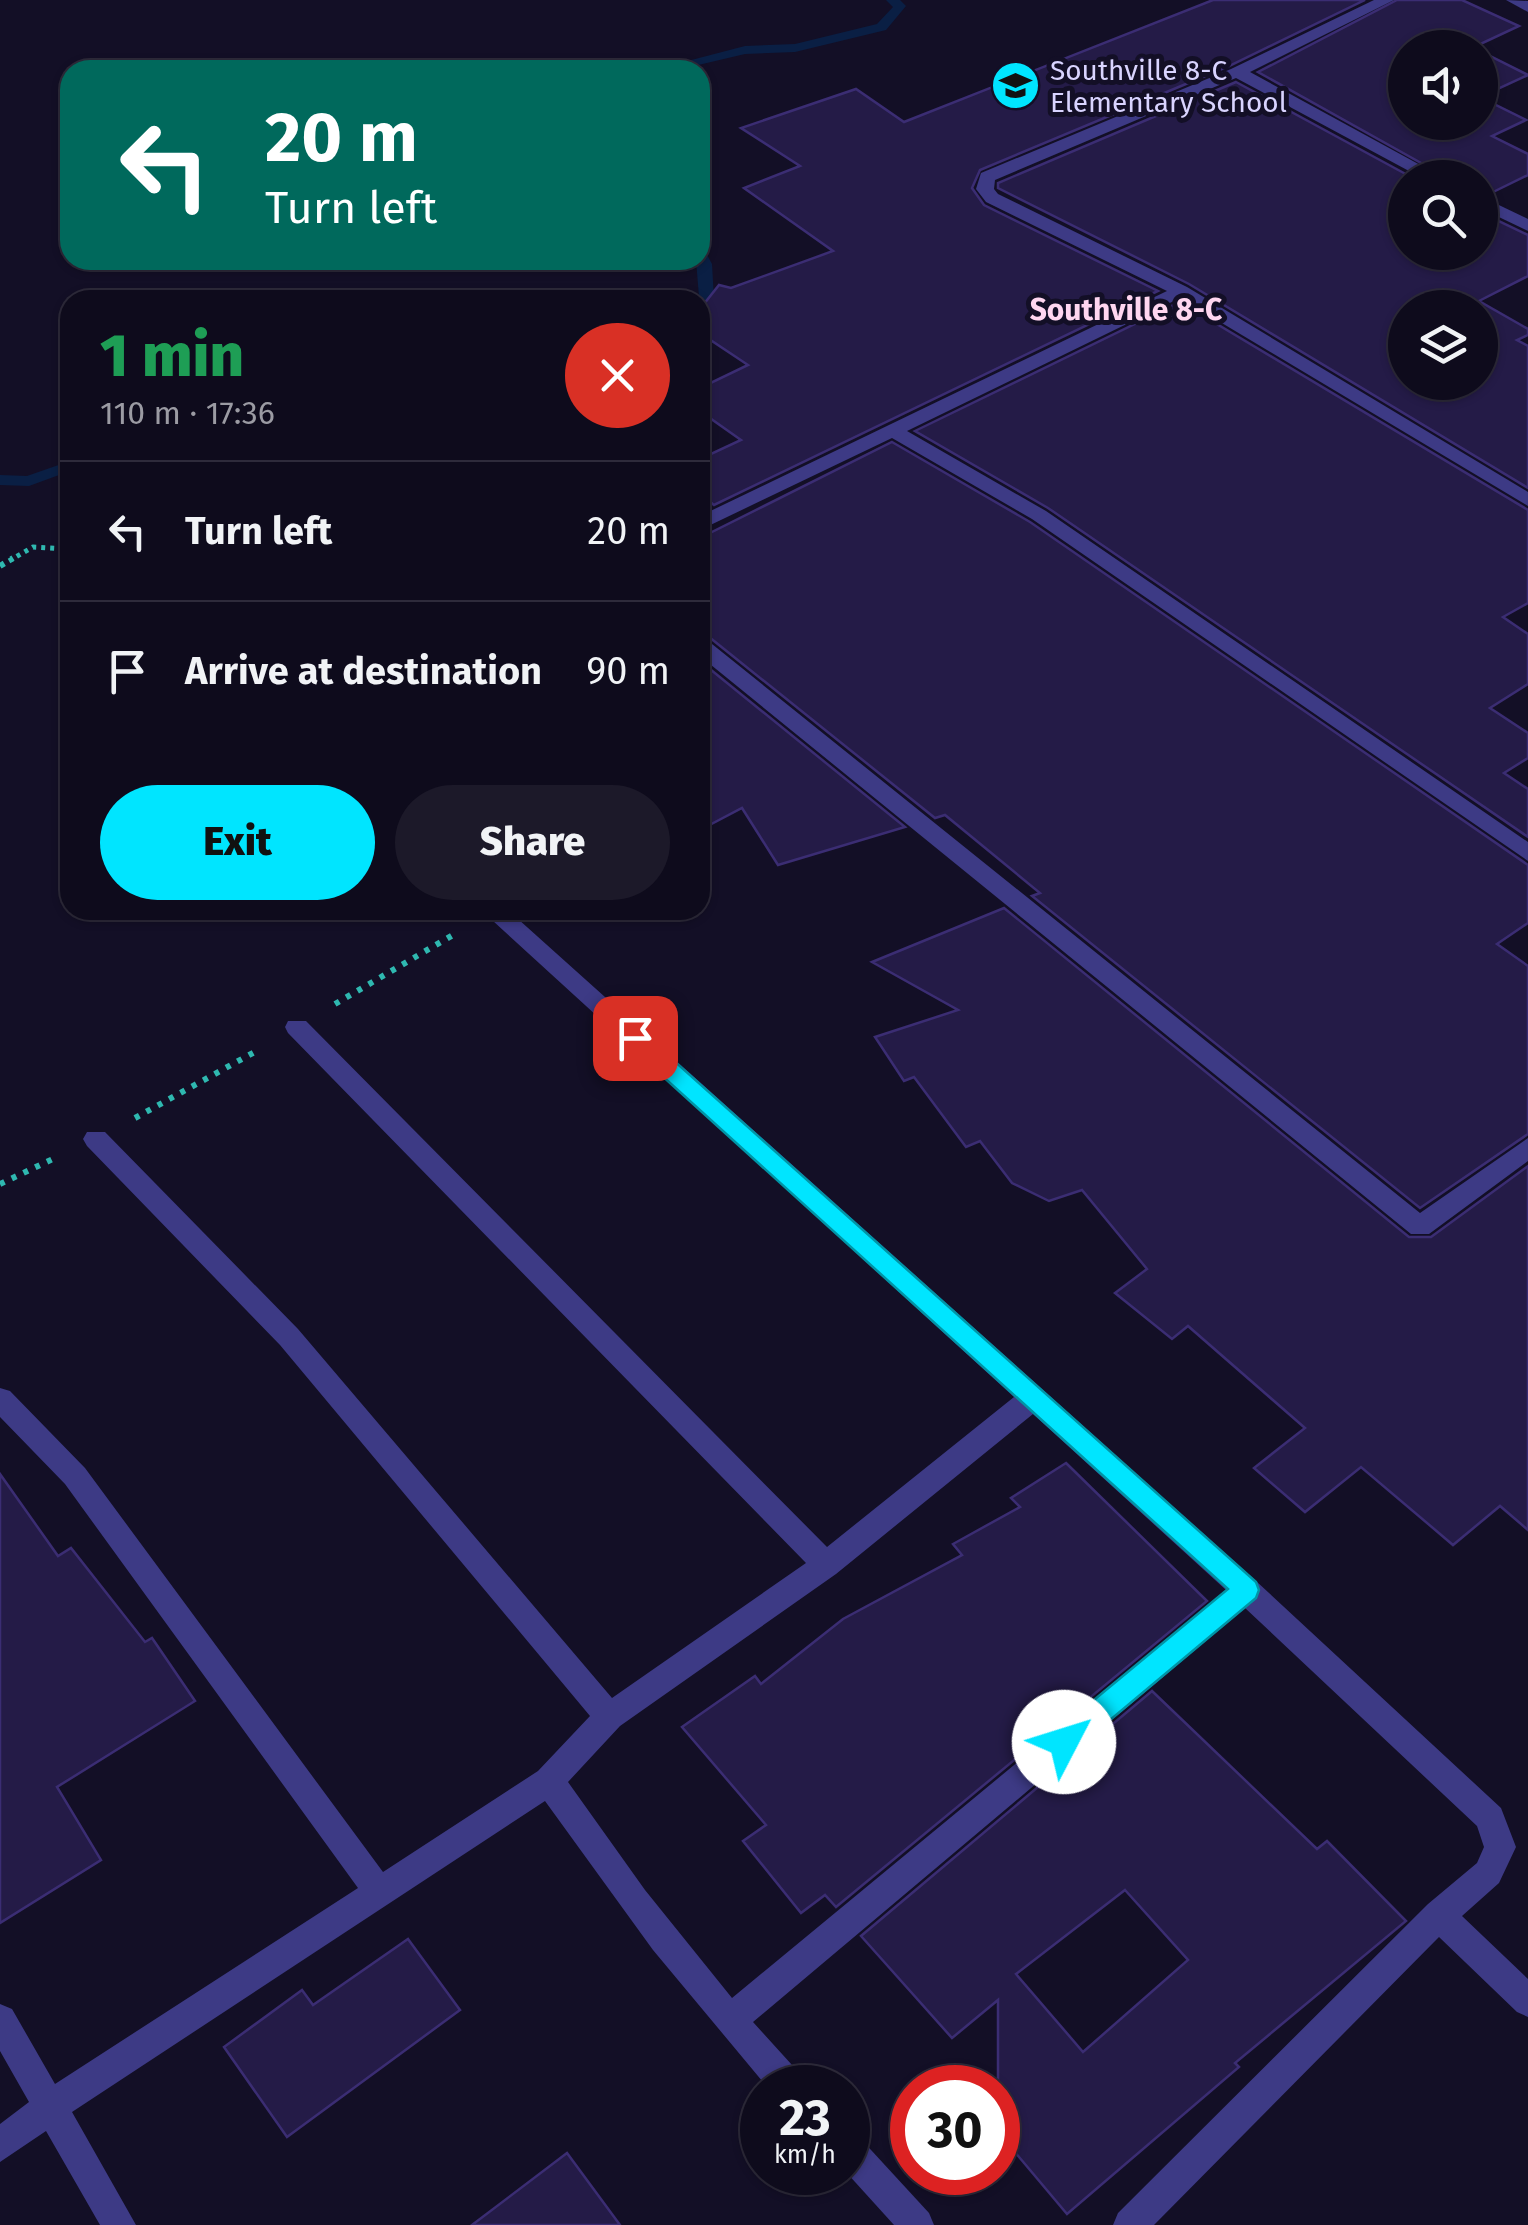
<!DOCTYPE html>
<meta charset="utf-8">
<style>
body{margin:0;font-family:"Fira Sans",sans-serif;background:#1c1929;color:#f1f3f6;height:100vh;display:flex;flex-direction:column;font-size:38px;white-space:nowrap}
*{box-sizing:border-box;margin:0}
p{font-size:32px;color:#9b9ba3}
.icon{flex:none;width:55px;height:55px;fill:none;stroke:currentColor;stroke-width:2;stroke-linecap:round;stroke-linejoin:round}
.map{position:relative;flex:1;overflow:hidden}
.panel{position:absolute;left:60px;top:290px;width:650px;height:630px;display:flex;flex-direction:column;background:#0e0b1c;border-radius:30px;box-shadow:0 2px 8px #0004,0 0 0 2px #2e2b3b}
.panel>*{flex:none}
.banner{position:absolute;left:60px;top:60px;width:650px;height:210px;border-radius:30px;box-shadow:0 2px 8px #0004,0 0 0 2px #2e2b3b;background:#00695c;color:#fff;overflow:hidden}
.buttons{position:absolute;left:1388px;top:30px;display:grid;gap:20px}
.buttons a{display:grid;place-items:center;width:110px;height:110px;border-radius:50%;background:#0e0b1c;box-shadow:0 2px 8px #0004,0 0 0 2px #2e2b3b;font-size:50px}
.speed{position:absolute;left:740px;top:2065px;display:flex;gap:20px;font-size:50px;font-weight:700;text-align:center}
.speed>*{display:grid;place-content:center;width:130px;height:130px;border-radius:50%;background:#0e0b1c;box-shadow:0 2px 8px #0004,0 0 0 2px #2e2b3b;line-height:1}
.speed small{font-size:25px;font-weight:400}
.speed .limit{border:15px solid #d22;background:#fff;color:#111}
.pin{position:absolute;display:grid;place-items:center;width:85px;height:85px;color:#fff;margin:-42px;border-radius:20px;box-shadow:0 5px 15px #0006}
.me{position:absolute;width:110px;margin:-55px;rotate:50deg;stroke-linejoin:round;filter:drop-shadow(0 0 8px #0008)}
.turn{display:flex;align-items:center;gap:35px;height:210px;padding:0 40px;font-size:45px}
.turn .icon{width:130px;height:130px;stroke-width:2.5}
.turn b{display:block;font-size:70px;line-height:85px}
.round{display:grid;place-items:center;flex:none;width:105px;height:105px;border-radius:52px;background:#1c1929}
.overview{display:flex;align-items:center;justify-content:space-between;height:170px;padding:0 40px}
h1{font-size:60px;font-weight:800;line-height:75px;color:#1e9e55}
.primary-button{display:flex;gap:20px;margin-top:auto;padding:20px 40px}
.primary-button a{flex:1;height:115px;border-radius:60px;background:#00e5ff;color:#111;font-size:40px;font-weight:800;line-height:115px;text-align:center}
.primary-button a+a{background:#1c1929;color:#f1f3f6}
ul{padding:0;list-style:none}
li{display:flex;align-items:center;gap:30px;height:140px;padding:0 40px;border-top:2px solid #2e2b3b}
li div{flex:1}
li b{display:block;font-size:38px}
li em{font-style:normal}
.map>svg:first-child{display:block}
</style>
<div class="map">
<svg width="1528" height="2225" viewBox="0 0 1528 2225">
<rect width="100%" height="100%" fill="#130f26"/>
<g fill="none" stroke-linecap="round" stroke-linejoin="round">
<g fill="#0a1f44" fill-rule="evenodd">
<polygon points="886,0 900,0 906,6 886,30 795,52 745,54 677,70 653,70 745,46 795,44 877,24 893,7"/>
<polygon points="700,250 705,251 712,264 714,299 700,309 696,260 700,260"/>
<polygon points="70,461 70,471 29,486 0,485 0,475 27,476"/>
</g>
</g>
<g fill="#241b47" stroke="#3b2d73" stroke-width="2.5" fill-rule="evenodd">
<polygon points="1213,0 1365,0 1229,66 980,170 972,188 984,205 1158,291 714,505 700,494 700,459 741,440 700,411 700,388 748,365 700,333 700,309 719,285 731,288 833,251 744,188 800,166 741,128 856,89 904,122"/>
<polygon points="1397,0 1462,0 1519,26 1472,48 1405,48 1405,122 1480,122 1480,51 1528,75 1480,97 1526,120 1492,136 1528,154 1528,175 1487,195 1480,192 1480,178 1448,178 1258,72"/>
<path d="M1236 82 1413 178H1405V252H1480V212L1528 235V276L1479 301 1528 329V335L1517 340 1528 346V488L1189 284 998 188V183ZM1405 308H1480V382H1405Z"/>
<polygon points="1180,302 1528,510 1528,603 1503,617 1528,634 1528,684 1490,708 1528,733 1528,758 1504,773 1528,789 1528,837 1048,508 915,431"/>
<polygon points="892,442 1030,522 1528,865 1528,923 1497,944 1528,966 1528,1134 1420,1208 1032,896 1040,893 945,815 935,818 709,637 700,635 700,538"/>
<polygon points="700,661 905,827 778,865 742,808 700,830"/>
<polygon points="1004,908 1409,1237 1431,1237 1528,1166 1528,1530 1500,1506 1453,1545 1361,1467 1305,1512 1254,1468 1305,1428 1188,1326 1172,1339 1115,1293 1147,1269 1082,1190 1049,1201 1012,1183 980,1141 966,1147 914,1077 904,1081 875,1037 958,1010 872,962"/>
<polygon points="1066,1463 1207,1601 836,1907 825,1895 801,1913 743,1841 766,1825 682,1727 755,1676 761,1684 843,1619 962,1555 953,1544 1020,1507 1011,1498"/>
<polygon points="0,1474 58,1556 71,1548 145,1642 152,1638 195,1701 57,1787 101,1860 0,1923"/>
<path d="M1152 1691 1317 1849 1327 1841 1406 1921 1235 2063 1239 2067 1067 2214 998 2132V2000L952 2038 861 1936ZM1125 1890 1188 1960 1083 2052 1016 1974Z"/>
<polygon points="408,1939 460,2010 287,2137 224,2047 302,1990 313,2005"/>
<polygon points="567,2153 620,2225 472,2225"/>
</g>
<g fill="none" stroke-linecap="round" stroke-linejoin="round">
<polyline stroke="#2fb8b0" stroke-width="5" stroke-dasharray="4 5" stroke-linecap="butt" points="9,561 33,547 70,549"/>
<g stroke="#2fb8b0" stroke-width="6" stroke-dasharray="5 8" stroke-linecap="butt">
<polyline points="0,566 13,558"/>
<polyline points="335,1004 458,932"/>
<polyline points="135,1118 260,1049"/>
<polyline points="0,1184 57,1157"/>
</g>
<g fill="#3d3a85" fill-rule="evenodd">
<polygon points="1374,0 1394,0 1250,72 1444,178 1422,178 1236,78 995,180 994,189 998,194 1187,287 1528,492 1528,506 1180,298 907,431 1046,511 1528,842 1528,861 1032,519 892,438 700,530 700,516 1167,291 986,202 976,189 981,173 1231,69"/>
<polygon points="1506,0 1528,1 1528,12"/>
<polygon points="1480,196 1528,219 1528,231 1480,208"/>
<polygon points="700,638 707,640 1420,1213 1528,1138 1528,1161 1429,1234 1411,1234 700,656"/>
<path d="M481 910H508L1256 1581 1501 1808 1516 1847 1499 1883 1462 1916 1528 1979V2017L1517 2012 1439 1937 1154 2225H1113L1118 2213 1428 1904 1477 1863 1484 1847 1477 1826 1245 1608 753 2022 802 2076 806 2088H768L653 1950 545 1801 72 2112 136 2225H100L46 2131 0 2162V2124L29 2102 0 2051V2004L12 2009 55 2084 358 1888 65 1484 0 1417V1388L10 1391 85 1468 383 1872 538 1771 590 1716 280 1345 87 1146 83 1139 87 1132H105L298 1329 612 1698 806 1563 288 1033 285 1027 288 1021H306L827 1547 1014 1397ZM1033 1414 1226 1590 732 1998 645 1890 568 1782 620 1726 836 1574Z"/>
<polygon points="848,2133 860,2138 929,2213 934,2225 894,2225 846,2172"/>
</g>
</g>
<polygon fill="#00e5ff" stroke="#0095a6" stroke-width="2.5" points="635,1030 643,1033 1256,1582 1259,1590 1256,1598 1073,1751 1064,1754 1054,1751 1050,1742 1054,1733 1228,1589 627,1044 624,1038"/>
<defs>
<symbol id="school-disc" viewBox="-11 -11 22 22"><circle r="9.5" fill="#00e5ff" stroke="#130f26"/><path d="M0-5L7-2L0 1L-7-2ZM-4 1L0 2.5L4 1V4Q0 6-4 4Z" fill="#111"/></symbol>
</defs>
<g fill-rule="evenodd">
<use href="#school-disc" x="988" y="58" width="55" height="55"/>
</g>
<g text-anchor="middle" stroke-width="10" stroke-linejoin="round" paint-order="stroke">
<g font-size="28" fill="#d9d4ff" stroke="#130f26" text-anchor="start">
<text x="1050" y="80">Southville 8-C<tspan x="1050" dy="32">Elementary School</tspan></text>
</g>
<g font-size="30" font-weight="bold" fill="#ffd6f0" stroke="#130f26">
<text x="1126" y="320">Southville 8-C</text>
</g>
</g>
</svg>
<div class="buttons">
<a><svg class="icon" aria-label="sound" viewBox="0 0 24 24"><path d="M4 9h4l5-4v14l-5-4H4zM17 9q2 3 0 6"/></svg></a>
<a><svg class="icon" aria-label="search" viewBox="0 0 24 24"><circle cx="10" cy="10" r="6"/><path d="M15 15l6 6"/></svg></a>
<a><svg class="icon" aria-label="layers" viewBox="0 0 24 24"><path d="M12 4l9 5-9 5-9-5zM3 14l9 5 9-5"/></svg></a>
</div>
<div class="speed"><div>23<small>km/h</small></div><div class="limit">30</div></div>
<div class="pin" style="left:635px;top:1038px;background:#d93025"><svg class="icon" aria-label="arrive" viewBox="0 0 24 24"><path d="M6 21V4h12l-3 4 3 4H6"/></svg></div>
<svg class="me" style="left:1064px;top:1742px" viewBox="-20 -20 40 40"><circle r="19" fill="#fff"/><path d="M0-13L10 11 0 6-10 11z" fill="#00e5ff"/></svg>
<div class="banner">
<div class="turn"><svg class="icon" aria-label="left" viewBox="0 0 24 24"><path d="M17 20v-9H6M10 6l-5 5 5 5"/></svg><div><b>20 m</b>Turn left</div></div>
</div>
<section class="panel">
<div class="overview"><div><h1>1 min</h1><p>110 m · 17:36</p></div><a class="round" style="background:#d93025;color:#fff"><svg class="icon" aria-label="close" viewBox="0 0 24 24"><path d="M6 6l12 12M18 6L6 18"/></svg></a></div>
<ul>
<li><svg class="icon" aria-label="left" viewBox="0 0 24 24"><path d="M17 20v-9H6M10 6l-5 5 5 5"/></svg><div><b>Turn left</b></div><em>20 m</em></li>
<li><svg class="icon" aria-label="arrive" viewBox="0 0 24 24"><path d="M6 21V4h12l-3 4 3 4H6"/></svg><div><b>Arrive at destination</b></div><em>90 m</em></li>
</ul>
<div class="primary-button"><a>Exit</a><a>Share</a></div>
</section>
</div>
